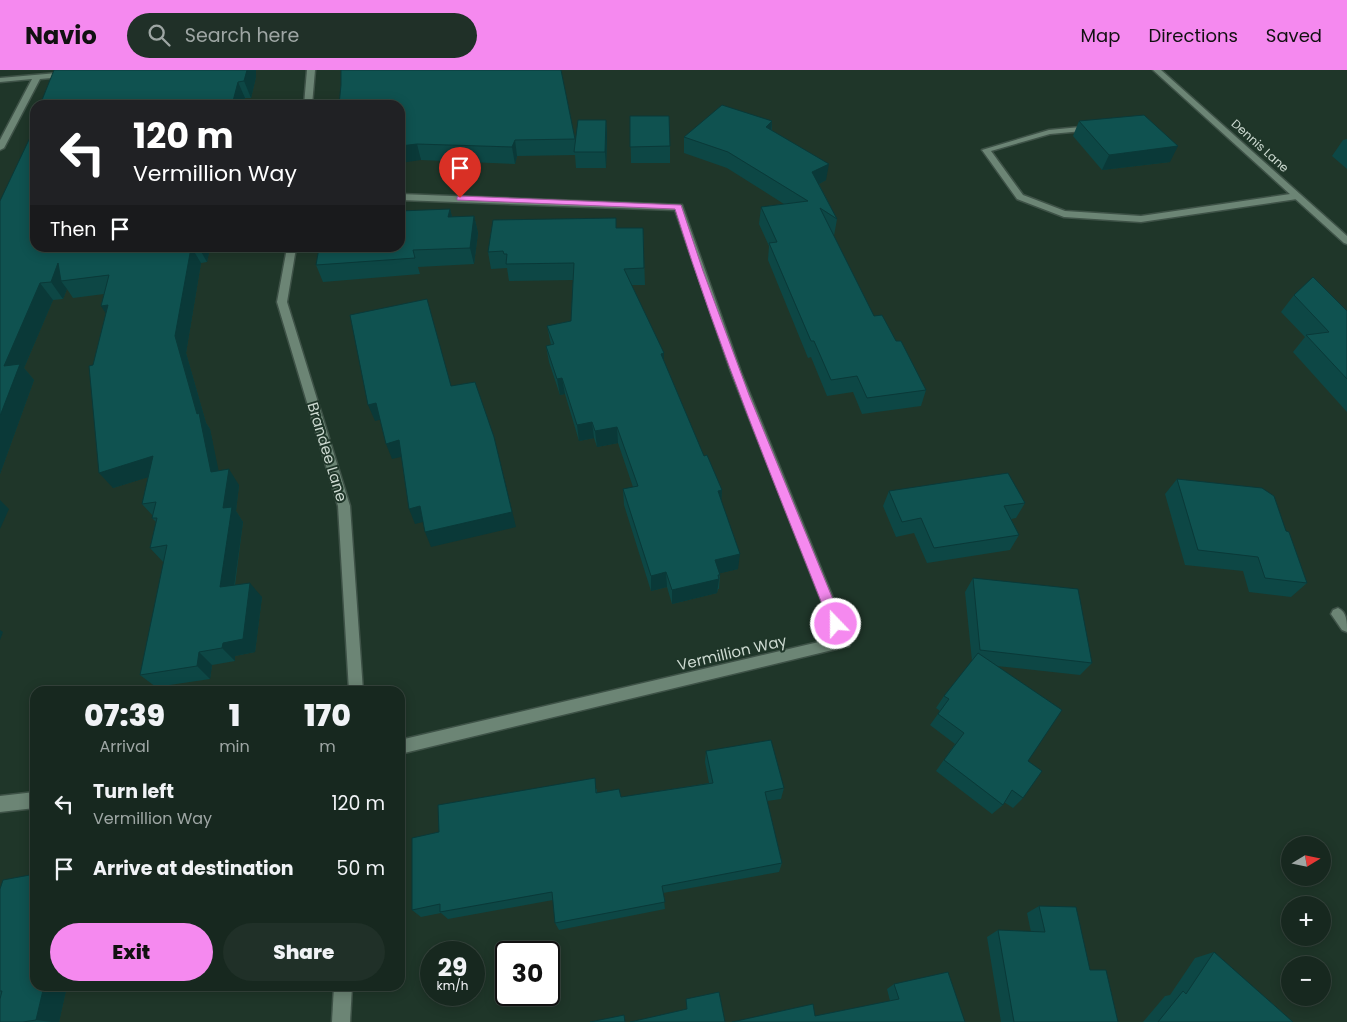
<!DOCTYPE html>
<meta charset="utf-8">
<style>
body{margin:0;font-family:Poppins,sans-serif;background:#203028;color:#f1f3f6;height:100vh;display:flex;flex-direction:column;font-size:19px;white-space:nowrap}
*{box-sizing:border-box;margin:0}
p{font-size:16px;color:#9ea6a4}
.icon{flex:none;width:28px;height:28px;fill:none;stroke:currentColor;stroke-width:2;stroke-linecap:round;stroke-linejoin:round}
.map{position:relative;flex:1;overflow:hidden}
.side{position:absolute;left:30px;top:616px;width:375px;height:305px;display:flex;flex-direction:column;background:#17281f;border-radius:15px;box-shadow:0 2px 12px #0003,0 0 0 1px #36443d}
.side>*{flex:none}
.guide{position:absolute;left:30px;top:30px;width:375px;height:152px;border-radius:15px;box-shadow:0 2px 12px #0003,0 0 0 1px #36443d;background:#202124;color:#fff;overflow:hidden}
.needle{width:32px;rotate:80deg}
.fabs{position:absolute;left:1281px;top:766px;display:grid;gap:10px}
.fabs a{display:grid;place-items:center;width:50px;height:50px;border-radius:50%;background:#17281f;box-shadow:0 2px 12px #0003,0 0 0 1px #36443d;font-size:25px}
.speed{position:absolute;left:420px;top:871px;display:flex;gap:10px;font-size:25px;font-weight:700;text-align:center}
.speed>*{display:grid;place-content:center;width:65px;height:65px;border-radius:50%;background:#17281f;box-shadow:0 2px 12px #0003,0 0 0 1px #36443d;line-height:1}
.speed small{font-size:12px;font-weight:400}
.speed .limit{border:2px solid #111;border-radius:8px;background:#fff;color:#111}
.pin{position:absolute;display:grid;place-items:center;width:42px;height:42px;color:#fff;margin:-51px -21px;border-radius:50% 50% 50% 0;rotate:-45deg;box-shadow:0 0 5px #0007}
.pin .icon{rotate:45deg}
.me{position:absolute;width:55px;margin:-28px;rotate:338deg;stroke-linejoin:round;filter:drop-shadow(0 0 4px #0008)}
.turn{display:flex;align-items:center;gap:18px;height:105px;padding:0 20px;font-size:22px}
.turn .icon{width:65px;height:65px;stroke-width:2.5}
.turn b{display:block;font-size:35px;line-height:42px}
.then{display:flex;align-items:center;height:48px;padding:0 20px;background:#0003;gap:10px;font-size:19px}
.eta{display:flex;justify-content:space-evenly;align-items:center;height:85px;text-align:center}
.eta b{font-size:30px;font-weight:800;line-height:35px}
.button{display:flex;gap:10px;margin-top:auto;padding:10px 20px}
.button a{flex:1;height:58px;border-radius:30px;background:#f589ef;color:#111;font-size:20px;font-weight:800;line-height:58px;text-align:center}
.button a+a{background:#203028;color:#f1f3f6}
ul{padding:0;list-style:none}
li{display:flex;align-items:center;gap:15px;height:65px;padding:0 20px}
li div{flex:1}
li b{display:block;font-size:19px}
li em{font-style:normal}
header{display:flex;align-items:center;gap:30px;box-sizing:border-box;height:70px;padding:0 25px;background:#f589ef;color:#111}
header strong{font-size:24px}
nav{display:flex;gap:28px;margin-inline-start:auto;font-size:18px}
.search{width:350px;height:45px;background:#203028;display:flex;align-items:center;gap:12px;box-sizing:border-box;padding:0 18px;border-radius:28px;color:#9ea6a4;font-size:19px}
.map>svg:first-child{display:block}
</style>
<header>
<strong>Navio</strong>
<div class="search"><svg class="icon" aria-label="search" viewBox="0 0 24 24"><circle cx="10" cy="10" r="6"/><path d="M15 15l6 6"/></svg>Search here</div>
<nav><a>Map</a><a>Directions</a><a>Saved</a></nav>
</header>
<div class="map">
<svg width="1347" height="952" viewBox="0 0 1347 952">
<rect width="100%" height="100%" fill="#1f3629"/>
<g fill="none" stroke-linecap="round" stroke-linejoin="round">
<defs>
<g id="lane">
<polygon points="1091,56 1094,56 1094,60 1050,64 991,81 1023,125 1065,141 1141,146 1297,123 1301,126 1297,129 1141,152 1064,147 1017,129 982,80 1049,60"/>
<path d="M1338 538C1347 542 1347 552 1347 562L1342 560 1331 544 1333 540Z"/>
</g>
<g id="street">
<polygon points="307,0 315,0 312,35 304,35"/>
<polygon points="1153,0 1161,0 1347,166 1347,174 1344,173"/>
<polygon points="69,2 72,2 72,6 40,9 4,78 0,80 0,70 32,9 0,12 0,8"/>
<polygon points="400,124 682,135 741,302 851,572 849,576 400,684 400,670 836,568 731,302 675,140 400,130"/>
<polygon points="287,178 296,178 287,232 350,436 363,621 349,621 338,436 277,232"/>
<polygon points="35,722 35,738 0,742 0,726"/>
<polygon points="334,916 352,916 350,952 332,952"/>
</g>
</defs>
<use href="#lane" stroke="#3e5247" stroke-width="3"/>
<use href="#street" stroke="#3e5247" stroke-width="3"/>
<use href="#lane" fill="#6c8575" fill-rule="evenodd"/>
<use href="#street" fill="#6c8575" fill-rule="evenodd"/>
</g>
<g fill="#0d4745">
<polygon points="256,7 251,28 245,28 243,35 40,35"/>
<polygon points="400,35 575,69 575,73 606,50 607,66 606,98 576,98 575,85 517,86 515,94 421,90"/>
<polygon points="630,46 670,76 670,93 631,93"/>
<polygon points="772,51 772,61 826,110 819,114 837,149 834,166 833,165 874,246 896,271 926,320 921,336 862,344 853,322 827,326 811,287 808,288 768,190 769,176 759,154 761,137 784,134 727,98 684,83 684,67"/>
<polygon points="1079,51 1170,92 1102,100 1073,66"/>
<polygon points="1347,69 1347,99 1332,86 1343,70"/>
<polygon points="0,131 35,178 210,178 207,192 201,193 186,283 206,353 210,359 218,401 239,415 236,441 243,452 235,515 262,527 255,582 235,586 235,591 212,595 210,609 156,617 140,605 164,493 150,478 156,452 152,448 153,446 142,434 148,407 113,418 93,295 106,244 104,224 73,228 67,219 63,229 53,230 24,298 34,310 0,404"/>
<polygon points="450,139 452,147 474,146 478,163 474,194 418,197 420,204 323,212 316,195"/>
<polygon points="617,158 643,158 645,215 632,215 704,386 722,420 721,432 738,499 720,503 720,505 719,519 718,519 717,523 672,534 667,517 651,521 624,435 623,419 633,417 618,373 597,377 594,368 579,371 565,324 560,325 549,292 546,276 551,275 547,256 571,251 573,210 509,211 507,198 491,199 488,182"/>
<polygon points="1294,225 1347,241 1347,342 1293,282 1305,267 1281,242"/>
<polygon points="1177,409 1286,461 1307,513 1291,527 1249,522 1243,501 1185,495 1165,424"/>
<polygon points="889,421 1025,433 1016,448 1011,449 1019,465 1010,480 927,493 914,463 896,467 883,436"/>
<polygon points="973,508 1092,593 1080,605 997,596 1028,691 1023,728 1013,738 1004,732 1003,735 992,744 936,701 955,674 930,655 940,641 936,638 944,626 972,591 965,522"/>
<polygon points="706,681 784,718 781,729 767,731 782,793 779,802 663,823 665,839 559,860 555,853 553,830 448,849 441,843 421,847 412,840 439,762 597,719 597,723 621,727 709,713 705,692"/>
<polygon points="0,819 35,916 67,916 59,952 0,952"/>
<polygon points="1039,836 1090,900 1118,952 1001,952 987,867 998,860 1031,862 1027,843"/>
<polygon points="1214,882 1293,952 1143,952 1165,926 1170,925 1195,888"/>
<polygon points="894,914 965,952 815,946 890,931 887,919"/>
</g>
<g fill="#0a3938">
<polygon points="247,0 256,0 256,7 251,28 244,11"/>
<polygon points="238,12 245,28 243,35 232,35"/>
<polygon points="606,50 607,66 606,98 605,82"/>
<polygon points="772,51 771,68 766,57"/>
<polygon points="515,70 517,86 515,94 512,77"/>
<polygon points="417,74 421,90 400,93 400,76"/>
<polygon points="1178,76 1170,92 1102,100 1109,85"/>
<polygon points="829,94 826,110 810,119 812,102"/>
<polygon points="450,139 454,155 448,147"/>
<polygon points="474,146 478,163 474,194 470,178"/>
<polygon points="191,178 192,178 201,193 186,283 206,353 210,359 222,417 211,402 197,344 175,266"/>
<polygon points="199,178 210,178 207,192"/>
<polygon points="58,193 61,211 67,219 63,229 51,212"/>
<polygon points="40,213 53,230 24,298 34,310 0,404 0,346 4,296"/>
<polygon points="108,235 112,253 101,236"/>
<polygon points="664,283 664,300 661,284"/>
<polygon points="562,308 565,324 560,325 557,309"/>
<polygon points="376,333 383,349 375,351 368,335"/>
<polygon points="592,352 594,368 579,371 577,355"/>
<polygon points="617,357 618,373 597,377 595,361"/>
<polygon points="399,370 405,386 392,389 386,374"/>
<polygon points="498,383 516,457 431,477 425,462"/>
<polygon points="153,386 165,402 113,418 99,403"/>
<polygon points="229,399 239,415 236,441 243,452 232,531 220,517 223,438"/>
<polygon points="722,420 721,436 718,421"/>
<polygon points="0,430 9,439 0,459"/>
<polygon points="420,436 427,451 415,454 409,439"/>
<polygon points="740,484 738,499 713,505 715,490"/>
<polygon points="666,502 667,517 651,521 651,506"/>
<polygon points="719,509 717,523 672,534 672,520"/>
<polygon points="250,513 262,527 255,582 235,586 235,591 222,578 223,573"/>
<polygon points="0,560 3,562 0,570"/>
<polygon points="199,582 212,595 210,609 197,596"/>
<polygon points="44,916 67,916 59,952 52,952 36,950"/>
</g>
<g fill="#0f5250" stroke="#0a3938">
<polygon points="54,0 247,0 244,11 238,12 232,35 40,35"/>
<polygon points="341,0 561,0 575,69 515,70 512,77 417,74 400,76 400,35 339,35 341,15"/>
<polygon points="722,35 772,51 766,57 829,94 812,102 837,149 820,138 874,246 882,245 896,271 901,271 926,320 867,328 857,306 831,310 814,271 811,271 769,173 777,172 761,137 808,131 728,82 684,67"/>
<polygon points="1144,45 1178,76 1109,85 1079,51"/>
<polygon points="630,46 669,46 670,76 630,77"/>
<polygon points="578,50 606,50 605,82 574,82"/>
<polygon points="35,57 35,178 191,178 175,266 197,344 199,343 211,402 229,399 223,438 232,437 220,517 250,513 243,569 223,573 222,578 199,582 197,596 140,605 167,475 150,478 157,448 152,448 156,432 142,434 153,386 99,403 89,296 93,295 108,235 101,236 109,205 61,211 58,193 51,212 40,213 4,296 20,294 0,346 0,131"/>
<polygon points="450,139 448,147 474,146 470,178 413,180 415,188 316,195 319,178 400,178 400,141"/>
<polygon points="616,148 616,158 643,158 644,198 624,199 664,283 661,284 704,386 707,385 722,420 718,421 740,484 715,490 720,505 718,505 719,509 672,520 666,502 651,506 623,419 638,416 617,357 595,361 592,352 577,355 562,308 557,309 546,276 554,274 547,256 571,251 574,193 506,194 507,184 504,184 503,181 488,182 493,150"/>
<polygon points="1313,207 1347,241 1347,309 1306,265 1329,262 1294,225"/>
<polygon points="427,229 451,316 475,312 494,367 512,442 425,462 420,436 409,439 399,370 386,374 376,333 368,335 350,245"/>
<polygon points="1008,403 1025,433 1004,436 1019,465 934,478 921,448 902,452 889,421"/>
<polygon points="1177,409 1262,418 1274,426 1286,461 1289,462 1307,513 1265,508 1258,487 1198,480"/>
<polygon points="973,508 1078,519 1092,593 980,580"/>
<polygon points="978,583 1062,640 1028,691 1042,701 1023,728 1012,720 1003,735 944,690 964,663 938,644 949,629 944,626"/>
<polygon points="771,670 784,718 765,722 782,793 662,816 665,832 555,853 552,822 440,842 440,834 412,840 412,768 439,762 438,735 595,708 596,723 619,719 621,727 713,713 706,681"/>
<polygon points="35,804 35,916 44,916 36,950 23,952 0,952 0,929 2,921 0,921 0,819 3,810"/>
<polygon points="1039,836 1076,837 1090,900 1106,900 1118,952 1014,952 998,860 1045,862"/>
<polygon points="1214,882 1293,952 1158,952 1183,921 1186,924"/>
<polygon points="948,902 965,952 732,952 813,934 815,946 899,929 894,914"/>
<polygon points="719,922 725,952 630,952 687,939 686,929"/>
<polygon points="624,945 625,952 590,952"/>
</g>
<path fill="#f589ef" stroke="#9f599b" d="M460 126 681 135 703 201 749 325 843 554 841 558 836 559 832 558 830 554C776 417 719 280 675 139L457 130V127Z"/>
<g text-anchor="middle" stroke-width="4" stroke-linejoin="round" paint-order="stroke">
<g font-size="12" fill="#cddad1" stroke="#1f3629">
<text transform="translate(1260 76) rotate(42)" y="4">Dennis Lane</text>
</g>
<g font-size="15" fill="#cddad1" stroke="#1f3629">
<text transform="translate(327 382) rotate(73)" y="5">Brandee Lane</text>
<text transform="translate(732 583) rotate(-13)" y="5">Vermillion Way</text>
</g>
</g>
</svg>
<div class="fabs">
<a><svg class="needle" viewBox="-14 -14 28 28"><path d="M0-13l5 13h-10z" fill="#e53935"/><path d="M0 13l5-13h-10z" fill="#9ea6a4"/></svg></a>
<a>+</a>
<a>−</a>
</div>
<div class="speed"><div>29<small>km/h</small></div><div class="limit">30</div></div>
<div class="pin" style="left:460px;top:128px;background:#d93025"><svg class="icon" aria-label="arrive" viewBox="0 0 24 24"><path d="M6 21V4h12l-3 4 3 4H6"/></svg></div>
<svg class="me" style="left:836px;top:554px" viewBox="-20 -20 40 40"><circle r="17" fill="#f589ef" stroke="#fff" stroke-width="3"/><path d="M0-11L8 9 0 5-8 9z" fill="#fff"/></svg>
<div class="guide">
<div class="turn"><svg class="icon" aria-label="left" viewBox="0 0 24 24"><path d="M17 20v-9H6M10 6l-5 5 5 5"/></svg><div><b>120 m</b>Vermillion Way</div></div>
<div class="then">Then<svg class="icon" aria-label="arrive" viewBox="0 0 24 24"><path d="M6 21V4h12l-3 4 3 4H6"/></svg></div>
</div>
<section class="side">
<div class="eta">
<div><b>07:39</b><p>Arrival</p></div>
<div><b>1</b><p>min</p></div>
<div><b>170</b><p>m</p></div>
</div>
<ul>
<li><svg class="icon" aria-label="left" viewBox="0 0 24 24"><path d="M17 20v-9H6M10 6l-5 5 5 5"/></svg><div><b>Turn left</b><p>Vermillion Way</p></div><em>120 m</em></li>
<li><svg class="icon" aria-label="arrive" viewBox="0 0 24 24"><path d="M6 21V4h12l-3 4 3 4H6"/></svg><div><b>Arrive at destination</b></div><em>50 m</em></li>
</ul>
<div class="button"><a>Exit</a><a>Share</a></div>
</section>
</div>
